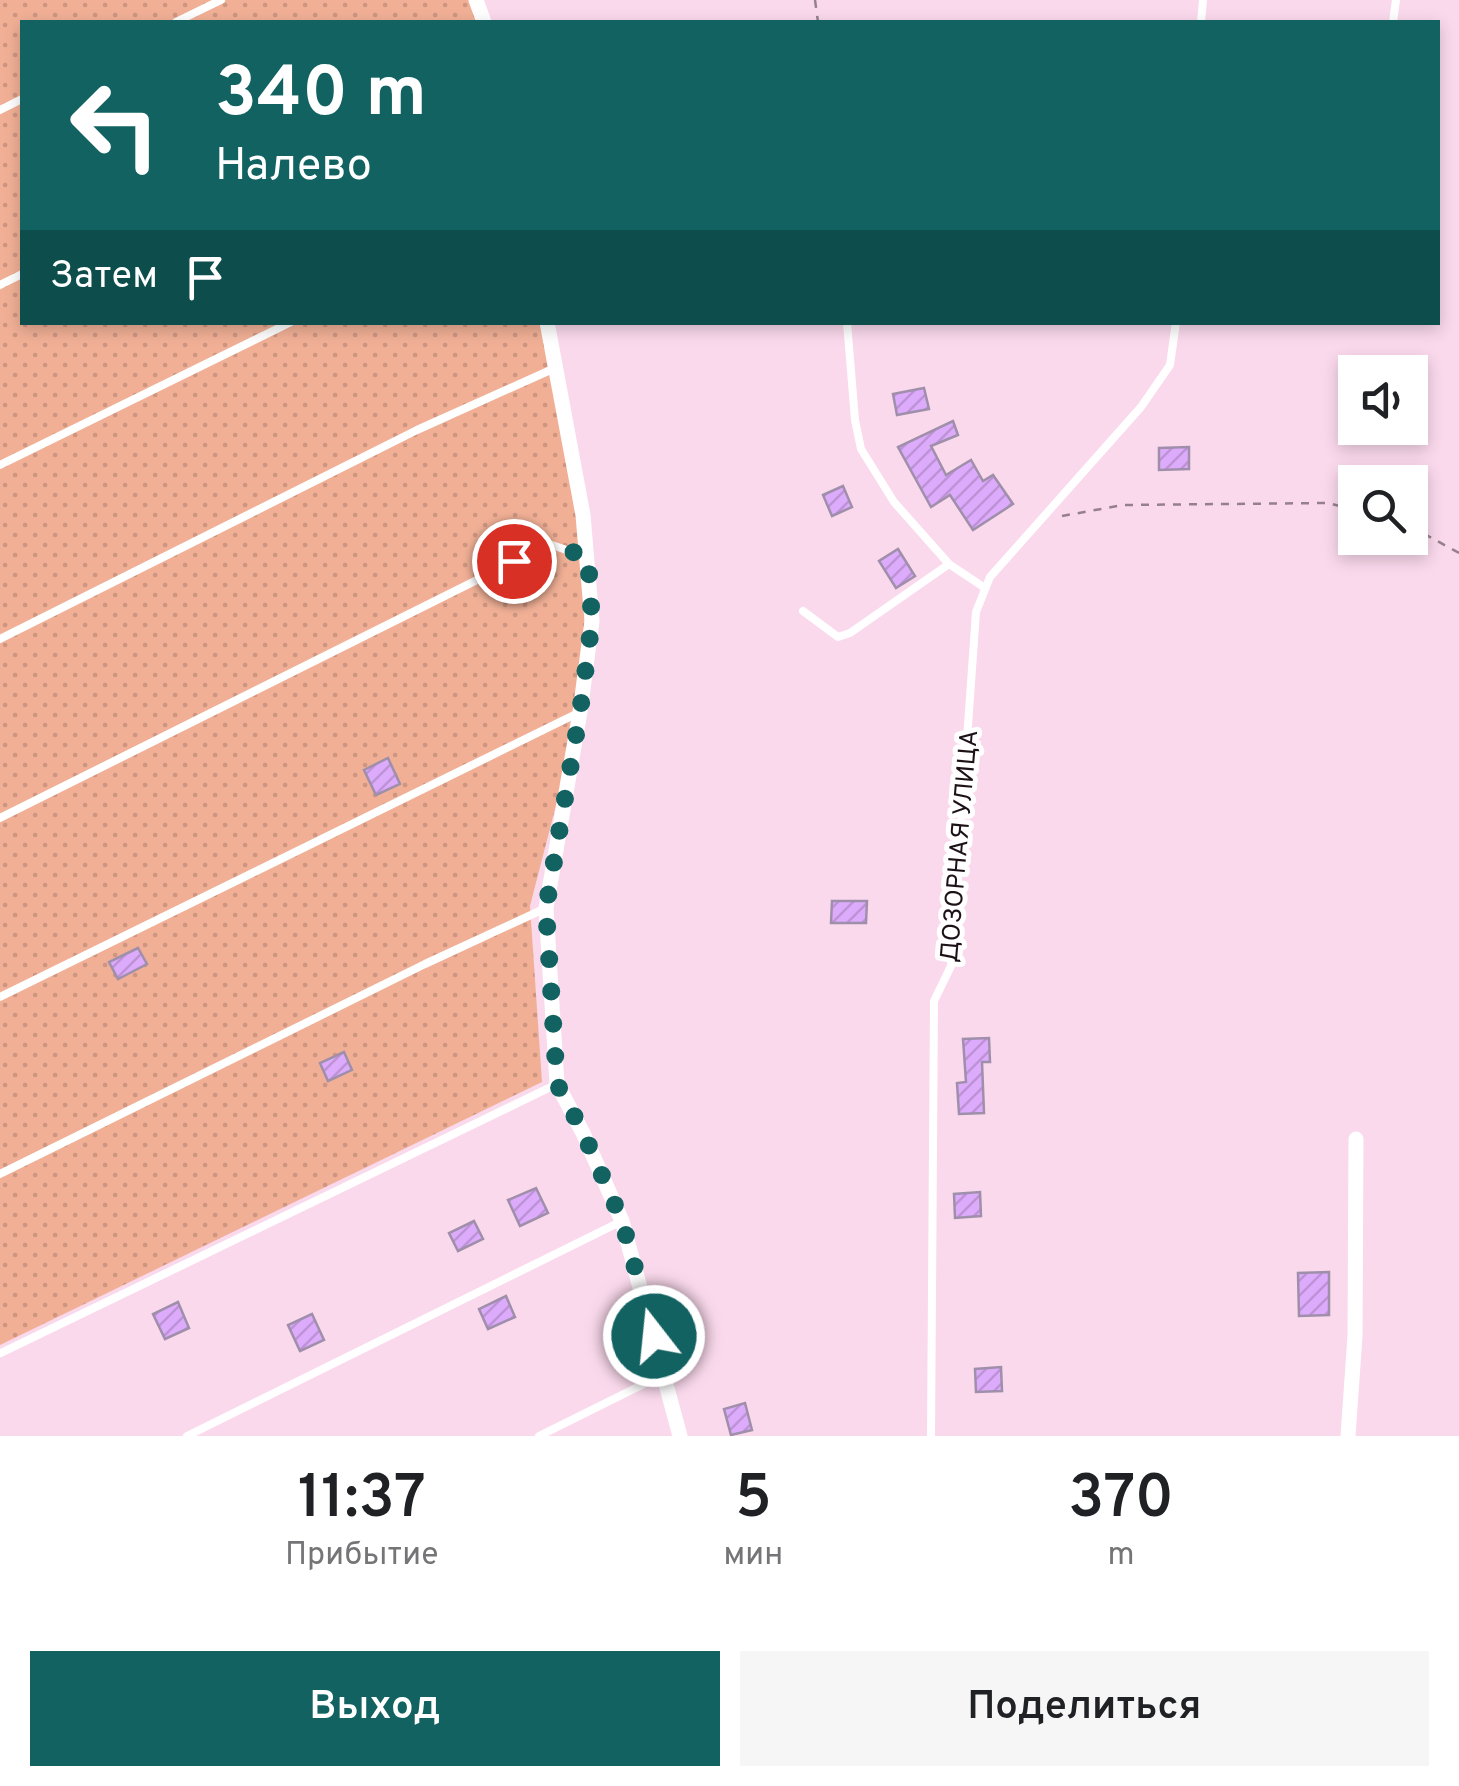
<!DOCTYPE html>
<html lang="ru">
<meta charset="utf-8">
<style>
body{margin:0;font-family:Overpass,sans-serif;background:#f6f6f6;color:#202124;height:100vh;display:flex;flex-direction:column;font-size:38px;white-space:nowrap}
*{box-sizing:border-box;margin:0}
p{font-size:32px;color:#757577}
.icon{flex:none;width:55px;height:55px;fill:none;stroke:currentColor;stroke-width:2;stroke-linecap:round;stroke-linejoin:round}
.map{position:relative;height:1436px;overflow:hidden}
.details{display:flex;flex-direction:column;background:#fff;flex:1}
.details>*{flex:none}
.hud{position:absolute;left:20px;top:20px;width:1420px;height:305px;border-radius:0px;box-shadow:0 5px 15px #0003;background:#116261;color:#fff;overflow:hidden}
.controls{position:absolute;left:1338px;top:355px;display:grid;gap:20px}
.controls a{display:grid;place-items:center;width:90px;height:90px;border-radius:0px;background:#fff;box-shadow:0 5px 15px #0003;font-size:50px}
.pin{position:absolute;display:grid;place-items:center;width:85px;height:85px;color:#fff;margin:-42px;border:5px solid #fff;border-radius:50%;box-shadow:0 2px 10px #0007}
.me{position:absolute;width:110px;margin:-55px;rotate:344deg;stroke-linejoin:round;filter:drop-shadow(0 0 8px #0008)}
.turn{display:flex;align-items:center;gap:35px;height:210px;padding:0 30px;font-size:45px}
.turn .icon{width:130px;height:130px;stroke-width:2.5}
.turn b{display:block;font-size:70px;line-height:85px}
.then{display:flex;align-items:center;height:95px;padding:0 30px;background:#0003;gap:20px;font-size:38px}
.eta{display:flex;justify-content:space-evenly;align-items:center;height:170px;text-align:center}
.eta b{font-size:60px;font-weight:600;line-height:70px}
.action{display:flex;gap:20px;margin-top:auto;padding:20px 30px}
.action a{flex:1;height:115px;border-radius:0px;background:#116261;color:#fff;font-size:40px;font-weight:600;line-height:115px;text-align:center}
.action a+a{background:#f6f6f6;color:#202124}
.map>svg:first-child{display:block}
</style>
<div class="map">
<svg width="1459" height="1436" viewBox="0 0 1459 1436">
<defs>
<pattern id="garden-dots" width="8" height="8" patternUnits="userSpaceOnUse" patternTransform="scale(2.5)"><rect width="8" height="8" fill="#f1b096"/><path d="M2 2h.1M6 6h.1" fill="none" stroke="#ce9681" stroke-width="1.8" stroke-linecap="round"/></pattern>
<pattern id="building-hatch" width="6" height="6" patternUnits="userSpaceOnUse" patternTransform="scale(2.5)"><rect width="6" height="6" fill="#ddabfb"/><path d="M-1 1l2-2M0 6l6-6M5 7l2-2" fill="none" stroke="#bd92d6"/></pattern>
</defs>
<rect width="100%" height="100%" fill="#fad9ec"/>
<polygon fill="url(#garden-dots)" points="0,0 476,0 484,22 22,22 22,322 547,323 588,557 580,712 530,906 542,1082 0,1345"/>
<g fill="url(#building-hatch)" stroke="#a08fab" stroke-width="2.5">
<polygon points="924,388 929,409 897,415 893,394"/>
<polygon points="953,421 958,435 931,446 946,475 971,460 983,481 993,475 1013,504 973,530 950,495 931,507 898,447"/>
<polygon points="1189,447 1189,469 1159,470 1159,448"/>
<polygon points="843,486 852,507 832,516 823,495"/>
<polygon points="898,549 915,576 896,588 879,561"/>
<polygon points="388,758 400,784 376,795 364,770"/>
<polygon points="832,901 867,901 866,923 831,923"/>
<polygon points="138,948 147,964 118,979 109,962"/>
<polygon points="989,1038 990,1062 982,1062 984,1113 959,1114 957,1083 966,1082 963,1039"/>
<polygon points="344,1052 352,1070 328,1081 320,1063"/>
<polygon points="536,1188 548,1213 520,1226 508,1200"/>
<polygon points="980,1192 981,1216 955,1218 954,1194"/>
<polygon points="474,1221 483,1239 458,1251 449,1233"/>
<polygon points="1329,1272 1329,1315 1299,1316 1298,1273"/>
<polygon points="506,1296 515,1317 488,1329 479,1309"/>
<polygon points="178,1302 189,1328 165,1339 153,1314"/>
<polygon points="312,1314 324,1340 300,1351 288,1325"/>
<polygon points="1001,1367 1002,1391 976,1392 975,1369"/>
<polygon points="745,1403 752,1430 731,1435 724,1409"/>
</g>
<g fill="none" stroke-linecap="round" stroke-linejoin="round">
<g stroke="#97808d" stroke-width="2.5" stroke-dasharray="8 8" stroke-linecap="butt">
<polyline points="815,0 818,22"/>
<polyline points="1062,516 1123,505 1328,503 1355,510"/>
<polyline points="1410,526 1459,553"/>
</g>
<g stroke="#fff" stroke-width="8">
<polyline points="176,22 221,0"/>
<polyline points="1201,22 1203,0"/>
<polyline points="1393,22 1396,0"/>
<polyline points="0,110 22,99"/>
<polyline points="0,285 22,274"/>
<polyline points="847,322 855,420 861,449 894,502 949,564 985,588"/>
<polyline points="0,465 291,322"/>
<polyline points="803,611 838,637 850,633 949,564"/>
<polyline points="0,639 417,430 555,368"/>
<polyline points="0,818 549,544 584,556"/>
<polyline points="0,997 580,712"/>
<polyline points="0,1174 425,964 546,908"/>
<polyline points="1,1353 557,1084"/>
<polyline points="187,1436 622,1221"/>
<polyline points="539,1436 664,1374"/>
<polyline points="931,1436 934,1001 951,966 976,612 990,577 1141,407 1170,365 1176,322"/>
</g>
<g stroke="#fff" stroke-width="15">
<polyline points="476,0 484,22"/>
<polyline points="547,322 583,515 592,621 580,712 546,908 557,1084 583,1133 622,1221 680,1436"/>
<polyline points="1348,1436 1355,1336 1356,1139"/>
</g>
</g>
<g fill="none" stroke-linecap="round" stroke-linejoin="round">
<polyline stroke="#116261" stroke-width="18" stroke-dasharray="0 32.4" points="514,561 549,544 588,557 592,621 580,712 546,908 557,1084 583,1132 622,1221 654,1336"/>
</g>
<g text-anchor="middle" stroke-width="10" stroke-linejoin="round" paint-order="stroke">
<g font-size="25" fill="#1c1117" stroke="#fff">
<text transform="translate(958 846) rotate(-85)" y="9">ДОЗОРНАЯ УЛИЦА</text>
</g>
</g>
</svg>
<div class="controls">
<a><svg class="icon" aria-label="sound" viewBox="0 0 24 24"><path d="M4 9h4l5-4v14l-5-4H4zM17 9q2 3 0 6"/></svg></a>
<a><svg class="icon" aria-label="search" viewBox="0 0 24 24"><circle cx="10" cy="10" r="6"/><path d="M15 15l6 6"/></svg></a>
</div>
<div class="pin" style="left:514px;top:561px;background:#d93025"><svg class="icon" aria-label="arrive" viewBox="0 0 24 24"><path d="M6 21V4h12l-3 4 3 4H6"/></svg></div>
<svg class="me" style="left:654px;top:1336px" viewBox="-20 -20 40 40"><circle r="17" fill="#116261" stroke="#fff" stroke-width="3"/><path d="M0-11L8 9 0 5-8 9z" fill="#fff"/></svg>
<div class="hud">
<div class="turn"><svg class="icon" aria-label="left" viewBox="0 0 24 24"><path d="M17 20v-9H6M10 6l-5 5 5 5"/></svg><div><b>340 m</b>Налево</div></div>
<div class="then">Затем<svg class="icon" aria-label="arrive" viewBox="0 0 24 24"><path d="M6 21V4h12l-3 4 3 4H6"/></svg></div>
</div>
</div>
<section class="details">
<div class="eta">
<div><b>11:37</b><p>Прибытие</p></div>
<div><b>5</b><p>мин</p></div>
<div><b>370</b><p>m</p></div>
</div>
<div class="action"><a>Выход</a><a>Поделиться</a></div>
</section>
